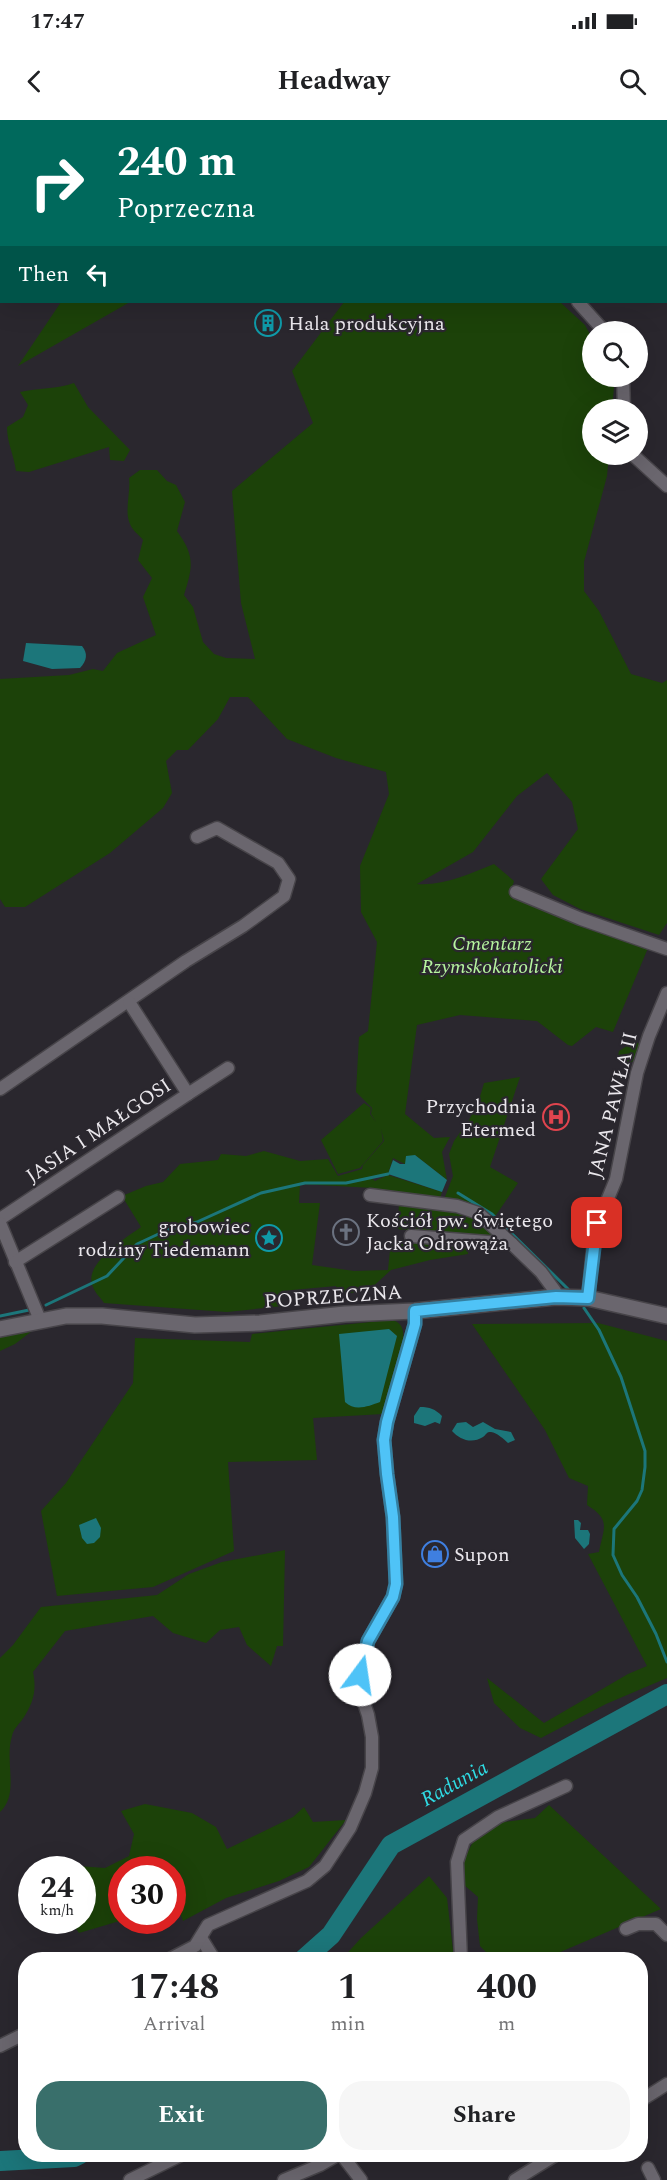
<!DOCTYPE html>
<meta charset="utf-8">
<style>
body{margin:0;font-family:Spectral,serif;background:#f6f6f6;color:#202124;height:100vh;display:flex;flex-direction:column;font-size:22px;white-space:nowrap}
*{box-sizing:border-box;margin:0}
p{font-size:20px;color:#757577}
.icon{flex:none;width:33px;height:33px;fill:none;stroke:currentColor;stroke-width:2;stroke-linecap:round;stroke-linejoin:round}
.map{position:relative;flex:1;overflow:hidden}
.panel{position:absolute;left:18px;top:1832px;width:630px;height:210px;display:flex;flex-direction:column;background:#fff;border-radius:24px;box-shadow:0 6px 24px #0002}
.panel>*{flex:none}
.hud{position:absolute;left:0px;top:0px;width:668px;height:183px;box-shadow:0 6px 24px #0002;background:#00695c;color:#fff;overflow:hidden}
.tools{position:absolute;left:582px;top:201px;display:grid;gap:12px}
.tools a{display:grid;place-items:center;width:66px;height:66px;border-radius:50%;background:#fff;box-shadow:0 6px 24px #0002;font-size:30px}
.speed{position:absolute;left:18px;top:1736px;display:flex;gap:12px;font-size:30px;font-weight:700;text-align:center}
.speed>*{display:grid;place-content:center;width:78px;height:78px;border-radius:50%;background:#fff;box-shadow:0 6px 24px #0002;line-height:1}
.speed small{font-size:15px;font-weight:400}
.speed .limit{border:9px solid #d22;background:#fff;color:#111}
.pin{position:absolute;display:grid;place-items:center;width:51px;height:51px;color:#fff;margin:-26px;border-radius:12px;box-shadow:0 3px 9px #0006}
.me{position:absolute;width:66px;margin:-33px;rotate:14deg;stroke-linejoin:round;filter:drop-shadow(0 0 4px #0008)}
.turn{display:flex;align-items:center;gap:21px;height:126px;padding:0 18px;font-size:27px}
.turn .icon{width:78px;height:78px;stroke-width:2.5}
.turn b{display:block;font-size:42px;line-height:51px}
.then{display:flex;align-items:center;height:57px;padding:0 18px;background:#0003;gap:12px;font-size:22px}
.eta{display:flex;justify-content:space-evenly;align-items:center;height:102px;text-align:center}
.eta b{font-size:36px;font-weight:700;line-height:42px}
.primary-button{display:flex;gap:12px;margin-top:auto;padding:12px 18px}
.primary-button a{flex:1;height:69px;border-radius:24px;background:#396f6b;color:#fff;font-size:24px;font-weight:700;line-height:69px;text-align:center}
.primary-button a+a{background:#f6f6f6;color:#202124}
.status{display:flex;justify-content:space-between;align-items:center;height:42px;padding:0 30px;background:#fff;direction:ltr}
.status svg{height:16px;fill:currentColor}
header{display:flex;justify-content:space-between;align-items:center;height:78px;padding:0 18px;background:#fff;font-size:27px;font-weight:700}
.map>svg:first-child{display:block}
</style>
<div class="status"><b>17:47</b><svg viewBox="0 0 49 12"><path d="M0 12V9h3v3zM5 12V6h3v6zM10 12V3h3v9zM15 12V0h3v12zM26 1h20v11H26zM47 4h2v5h-2z"/></svg></div>
<header><svg class="icon" aria-label="back" viewBox="0 0 24 24"><path d="M15 5l-7 7 7 7"/></svg>Headway<svg class="icon" aria-label="search" viewBox="0 0 24 24"><circle cx="10" cy="10" r="6"/><path d="M15 15l6 6"/></svg></header>
<div class="map">
<svg width="667" height="2060" viewBox="0 0 667 2060">
<rect width="100%" height="100%" fill="#2a272e"/>
<g fill="#1c4209">
<polygon points="61,182 130,182 18,246"/>
<path d="M344 182H560L585 205 592 218V256L615 257 612 289 592 290V334L609 335 607 356 584 442V471L599 491 631 554 662 563 667 560V803L659 815 580 789 553 775 541 759 578 709 572 682 547 653 517 676 473 732 417 764C444 766 469 754 494 744L514 761 510 774 544 788 576 805 648 828 613 912 596 907 572 926 568 925 537 901 460 895 417 905 405 994 434 1018 450 1017 442 1032 447 1060 415 1035 405 1044 393 1038 388 1054 371 1058 375 1061 388 1055 442 1072 439 1081 372 1073 373 1068 300 1064 299 1083H320L312 1145 354 1151 388 1150 391 1120 467 1122 468 1134 430 1140 391 1150 368 1171 338 1174 336 1166 281 1171 283 1186 227 1192 104 1183C101 1178 95 1173 93 1167 82 1144 126 1118 141 1107L122 1076 146 1066 163 1062 180 1044 218 1040 221 1034 246 1036 264 1031 300 1041 328 1039 338 1056 362 1049 363 1045 384 1021 381 1009 383 1021 360 1048 338 1054 321 1020 364 983 371 988 370 994 376 1002 371 994 372 988 356 972 359 917 368 911 377 822 361 792 360 746 389 674 386 652 336 638 287 619 248 577H230L218 599 188 630H177L166 641 172 673 163 688 110 733 25 787H5L0 779V559L69 555 93 549 103 551 117 533 156 515 143 477 152 458 138 440 143 420C139 415 132 410 130 404 124 391 131 372 129 358L140 350H157L167 361 176 365 185 382 177 411C195 436 193 446 184 475L193 487 203 522 214 534 226 538 255 539 241 483 232 371 313 303 292 251Z"/>
<path d="M74 263 88 287 130 330 124 341 110 340 109 327 29 352 16 351C14 335 7 323 7 307L23 297 28 285 20 272C38 268 57 269 74 263Z"/>
<polygon points="635,921 639,924 635,940 628,944 618,936 619,931"/>
<polygon points="520,957 490,1047 518,1063 496,1095 489,1100 443,1082 453,1056 449,1034 454,1021 469,1000 479,980 484,963"/>
<polygon points="399,1081 455,1089 477,1096 503,1118 398,1109"/>
<path d="M391 1200C403 1202 404 1211 403 1221L383 1294 313 1298 317 1340 228 1342 234 1431 153 1467 57 1476 41 1391 66 1363 133 1263 135 1218 250 1222 252 1214Z"/>
<path d="M598 1203 667 1221V1558L606 1584 541 1618 520 1608 494 1583 487 1558 544 1603 628 1554 647 1546 588 1434 599 1432C604 1407 611 1400 587 1385L588 1366 569 1358 545 1310 472 1204Z"/>
<polygon points="36,1208 15,1224 0,1231 0,1215"/>
<path d="M285 1430 283 1526H277L271 1546 247 1525 239 1507 220 1510 206 1523 173 1513 153 1496 65 1511 33 1552C37 1571 33 1584 22 1600 18 1605 13 1610 12 1616 4 1641 20 1674 0 1692V1538L13 1525 41 1487 157 1475 189 1454 222 1442Z"/>
<polygon points="145,1684 192,1693 216,1707 227,1729 293,1697 304,1687 313,1702 346,1700 309,1747 279,1761 226,1778 183,1801 177,1785 173,1786 172,1749 122,1749 122,1800 123,1800 79,1813 70,1800 82,1800 82,1749 54,1749 65,1745 105,1748 129,1736 134,1714 121,1691"/>
<polygon points="549,1685 661,1789 544,1839 493,1839 480,1826 477,1799 478,1777 463,1764 464,1739 474,1720 495,1703 535,1698"/>
<polygon points="429,1756 447,1778 454,1839 342,1839 361,1818"/>
</g>
<g fill="#1c767a">
<path d="M26 523 82 526C88 533 87 541 80 548L52 549 23 541Z"/>
<polygon points="415,1035 447,1060 442,1072 388,1054 393,1040 400,1044 405,1044 406,1036"/>
<path d="M389 1209 397 1216 380 1282C369 1286 355 1292 345 1282L339 1214Z"/>
<path d="M420 1287C430 1287 435 1289 442 1296L440 1304 435 1302 425 1306 414 1303V1296Z"/>
<path d="M466 1302 473 1307 483 1302 495 1309 511 1312 515 1320 508 1323C504 1319 497 1313 491 1312 486 1312 487 1314 483 1317 472 1324 460 1320 452 1311L457 1303Z"/>
<polygon points="96,1398 101,1408 100,1417 94,1423 87,1424 82,1418 79,1405"/>
<polygon points="574,1400 578,1400 581,1403 580,1410 588,1410 590,1414 589,1424 584,1429 575,1418"/>
</g>
<g fill="none" stroke-linecap="round" stroke-linejoin="round">
<g stroke="#1c767a" stroke-width="3">
<polyline points="458,1073 492,1094 568,1169"/>
<polyline points="46,1185 107,1156 137,1124 167,1110 197,1102 261,1073 305,1063 346,1063 388,1054"/>
<polyline points="584,1188 599,1210 621,1257 645,1331 645,1347 642,1370 637,1381 614,1409 613,1435 622,1455 637,1477 656,1514 667,1542"/>
<polyline points="0,1196 29,1190"/>
</g>
<g stroke="#1c767a" stroke-width="20">
<polyline points="304,1839 331,1815 391,1725 667,1574"/>
<polyline points="0,2041 74,2037 80,2034"/>
</g>
<defs>
<g id="minor">
<polyline points="342,2 343,0"/>
<polyline points="578,182 605,212"/>
<polyline points="623,256 624,290"/>
<polyline points="632,334 667,366"/>
<polyline points="516,772 581,799 667,829"/>
<polyline points="0,969 186,841 243,806 284,776 289,759 278,743 217,708 197,717"/>
<polyline points="188,974 228,948"/>
<polyline points="370,1075 457,1086 478,1093 512,1124"/>
<polyline points="0,1099 188,974 129,882"/>
<polyline points="0,1103 40,1200"/>
<polyline points="411,1116 512,1124 541,1152 555,1171 556,1177"/>
<polyline points="15,1142 118,1077"/>
<polyline points="588,1178 595,1110 616,1059 637,953 649,916 667,873"/>
<polyline points="626,1809 638,1804 656,1804 667,1815"/>
<polyline points="201,1818 214,1839"/>
<polyline points="170,1839 195,1826 208,1805 307,1761 325,1746 350,1708 365,1673 372,1648 372,1617 368,1595 361,1574 360,1555 368,1521 393,1477 396,1463 393,1397 387,1354 384,1320 387,1302 415,1204 415,1191"/>
<polyline points="461,1839 457,1742 464,1720 498,1697 566,1666"/>
<polyline points="0,1926 26,1913"/>
<polyline points="640,1981 667,1964"/>
<polyline points="341,2034 361,2060"/>
<polyline points="648,2048 654,2060"/>
<polyline points="130,2060 183,2034"/>
<polyline points="284,2060 320,2045 339,2034"/>
<polyline points="515,2060 557,2034"/>
</g>
<polyline id="tertiary" points="0,1209 66,1196 102,1196 195,1205 260,1203 345,1194 415,1191 556,1177 588,1178 667,1196"/>
</defs>
<use href="#minor" stroke="#474449" stroke-width="15"/>
<use href="#tertiary" stroke="#474449" stroke-width="18"/>
<use href="#minor" stroke="#6a666e" stroke-width="12"/>
<use href="#tertiary" stroke="#6a666e" stroke-width="15"/>
</g>
<g fill="none" stroke-linecap="round" stroke-linejoin="round">
<defs>
<polyline id="route" points="360,1555 368,1521 393,1477 396,1464 393,1397 387,1354 384,1320 387,1302 415,1204 415,1191 556,1177 588,1178 597,1103"/>
</defs>
<use href="#route" stroke="#337fa1" stroke-width="15"/>
<use href="#route" stroke="#4fc3f7" stroke-width="10"/>
</g>
<defs>
<symbol id="building-ring" viewBox="-11 -11 22 22"><circle r="9.5" fill="#2a272e" stroke="#0f9aa8" stroke-width="1.5"/><path d="M-4-6H4V6H1V3H-1V6H-4ZM-2.5-4.3h1.7v1.8h-1.7ZM.8-4.3h1.7v1.8H.8ZM-2.5-1h1.7V.8h-1.7ZM.8-1h1.7V.8H.8Z" fill="#0f9aa8"/></symbol>
<symbol id="hospital-ring" viewBox="-11 -11 22 22"><circle r="9.5" fill="#2a272e" stroke="#e0444e" stroke-width="1.5"/><path d="M-5-5h3v3.5h4V-5h3V5h-3V1.5h-4V5h-3Z" fill="#e0444e"/></symbol>
<symbol id="church-ring" viewBox="-11 -11 22 22"><circle r="9.5" fill="#2a272e" stroke="#6b7280" stroke-width="1.5"/><path d="M-1.2-6h2.4v3.5h3.3v2.4h-3.3V6h-2.4V-.1h-3.3v-2.4h3.3Z" fill="#6b7280"/></symbol>
<symbol id="sight-ring" viewBox="-11 -11 22 22"><circle r="9.5" fill="#2a272e" stroke="#0f9aa8" stroke-width="1.5"/><path d="M0-6L1.8-2.2L6-1.7L2.9 1.2L3.7 5.4L0 3.3L-3.7 5.4L-2.9 1.2L-6-1.7L-1.8-2.2Z" fill="#0f9aa8"/></symbol>
<symbol id="shop-ring" viewBox="-11 -11 22 22"><circle r="9.5" fill="#2a272e" stroke="#3f7fe0" stroke-width="1.5"/><path d="M-5-2.5h2.3a2.7 3.5 0 0 1 5.4 0H5L5.5 6h-11ZM-1.5-2.5h3a1.5 2.3 0 0 0-3 0Z" fill="#3f7fe0"/></symbol>
</defs>
<g fill-rule="evenodd">
<use href="#building-ring" x="253" y="188" width="30" height="30"/>
<use href="#hospital-ring" x="541" y="982" width="30" height="30"/>
<use href="#church-ring" x="331" y="1097" width="30" height="30"/>
<use href="#sight-ring" x="254" y="1103" width="30" height="30"/>
<use href="#shop-ring" x="420" y="1419" width="30" height="30"/>
</g>
<g text-anchor="middle" stroke-width="4.5" stroke-linejoin="round" paint-order="stroke">
<g font-size="20" fill="#eae7ec" stroke="#2a272e" text-anchor="start">
<text x="288" y="210">Hala produkcyjna</text>
<text x="536" y="993" text-anchor="end">Przychodnia<tspan x="536" dy="23">Etermed</tspan></text>
<text x="366" y="1107">Kościół pw. Świętego<tspan x="366" dy="23">Jacka Odrowąża</tspan></text>
<text x="250" y="1113" text-anchor="end">grobowiec<tspan x="250" dy="23">rodziny Tiedemann</tspan></text>
<text x="454" y="1441">Supon</text>
</g>
<g font-size="20" font-style="italic" fill="#b6f59f" stroke="#2a272e">
<text x="492" y="830">Cmentarz<tspan x="492" dy="23">Rzymskokatolicki</tspan></text>
</g>
<g font-size="20" fill="#eae7ec" stroke="#2a272e">
<text transform="translate(612 985) rotate(-76)" y="7">JANA PAWŁA II</text>
<text transform="translate(98 1010) rotate(-34)" y="7">JASIA I MAŁGOSI</text>
<text transform="translate(333 1176) rotate(-4)" y="7">POPRZECZNA</text>
</g>
<g font-size="21" font-style="italic" fill="#2fdbe3" stroke="#2a272e">
<text transform="translate(454 1663) rotate(-29)" y="7">Radunia</text>
</g>
</g>
</svg>
<div class="tools">
<a><svg class="icon" aria-label="search" viewBox="0 0 24 24"><circle cx="10" cy="10" r="6"/><path d="M15 15l6 6"/></svg></a>
<a><svg class="icon" aria-label="layers" viewBox="0 0 24 24"><path d="M12 4l9 5-9 5-9-5zM3 14l9 5 9-5"/></svg></a>
</div>
<div class="speed"><div>24<small>km/h</small></div><div class="limit">30</div></div>
<div class="pin" style="left:597px;top:1103px;background:#d93025"><svg class="icon" aria-label="arrive" viewBox="0 0 24 24"><path d="M6 21V4h12l-3 4 3 4H6"/></svg></div>
<svg class="me" style="left:360px;top:1555px" viewBox="-20 -20 40 40"><circle r="19" fill="#fff"/><path d="M0-13L10 11 0 6-10 11z" fill="#4fc3f7"/></svg>
<div class="hud">
<div class="turn"><svg class="icon" aria-label="right" viewBox="0 0 24 24"><path d="M7 20v-9h11M14 6l5 5-5 5"/></svg><div><b>240 m</b>Poprzeczna</div></div>
<div class="then">Then<svg class="icon" aria-label="left" viewBox="0 0 24 24"><path d="M17 20v-9H6M10 6l-5 5 5 5"/></svg></div>
</div>
<section class="panel">
<div class="eta">
<div><b>17:48</b><p>Arrival</p></div>
<div><b>1</b><p>min</p></div>
<div><b>400</b><p>m</p></div>
</div>
<div class="primary-button"><a>Exit</a><a>Share</a></div>
</section>
</div>
